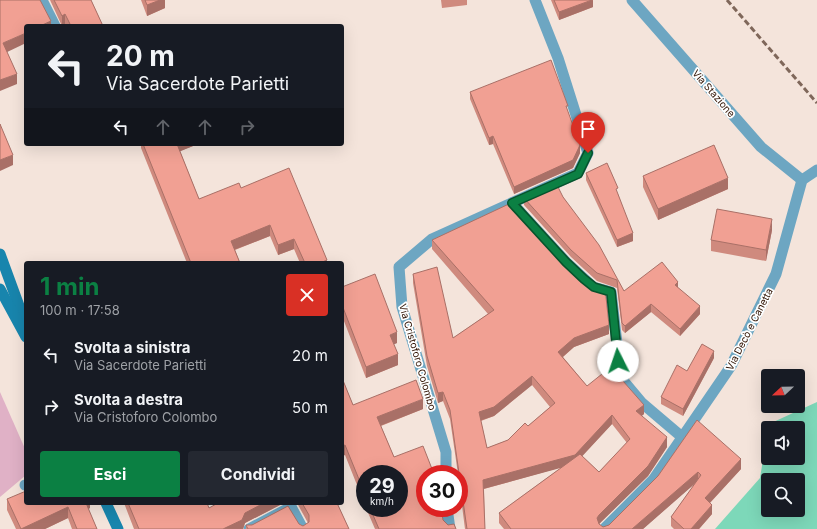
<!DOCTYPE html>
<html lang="it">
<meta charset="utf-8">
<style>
body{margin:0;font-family:Inter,sans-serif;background:#242831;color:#f1f3f6;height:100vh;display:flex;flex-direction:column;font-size:15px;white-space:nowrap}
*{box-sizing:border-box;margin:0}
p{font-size:13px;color:#9ea1a6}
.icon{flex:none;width:22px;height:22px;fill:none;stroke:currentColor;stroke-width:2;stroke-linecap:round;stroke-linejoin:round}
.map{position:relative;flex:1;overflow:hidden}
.details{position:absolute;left:24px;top:261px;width:320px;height:244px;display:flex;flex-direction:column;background:#171b24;border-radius:4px;box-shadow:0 4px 16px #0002}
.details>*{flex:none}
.banner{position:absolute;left:24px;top:24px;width:320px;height:122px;border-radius:4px;box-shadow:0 4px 16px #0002;background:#171b24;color:#f1f3f6;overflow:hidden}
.needle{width:26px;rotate:248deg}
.fabs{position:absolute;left:761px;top:369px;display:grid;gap:8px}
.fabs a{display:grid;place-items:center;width:44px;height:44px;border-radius:4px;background:#171b24;box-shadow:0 4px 16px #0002;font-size:20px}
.speed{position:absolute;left:356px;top:465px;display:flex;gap:8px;font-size:20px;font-weight:700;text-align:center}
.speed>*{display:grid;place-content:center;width:52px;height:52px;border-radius:50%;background:#171b24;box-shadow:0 4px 16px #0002;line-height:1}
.speed small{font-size:10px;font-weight:400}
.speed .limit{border:6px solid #d22;background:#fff;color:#111}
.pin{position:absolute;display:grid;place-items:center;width:34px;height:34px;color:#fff;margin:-41px -17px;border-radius:50% 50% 50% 0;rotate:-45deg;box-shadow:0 0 4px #0007}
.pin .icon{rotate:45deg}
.me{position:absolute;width:44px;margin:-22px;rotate:356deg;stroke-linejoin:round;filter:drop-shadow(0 0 3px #0008)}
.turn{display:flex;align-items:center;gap:14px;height:84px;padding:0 16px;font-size:18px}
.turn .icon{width:52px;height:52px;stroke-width:2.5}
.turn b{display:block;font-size:28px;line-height:34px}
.lanes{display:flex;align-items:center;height:38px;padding:0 16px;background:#0003;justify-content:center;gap:20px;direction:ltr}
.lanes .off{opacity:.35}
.round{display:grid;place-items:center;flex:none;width:42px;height:42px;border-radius:4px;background:#242831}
.overview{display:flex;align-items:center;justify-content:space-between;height:68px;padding:0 16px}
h1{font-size:24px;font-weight:700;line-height:30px;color:#0b8043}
.cta{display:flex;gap:8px;margin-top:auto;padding:8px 16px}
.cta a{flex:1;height:46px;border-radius:4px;background:#0b8043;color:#fff;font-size:16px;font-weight:700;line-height:46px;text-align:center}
.cta a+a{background:#242831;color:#f1f3f6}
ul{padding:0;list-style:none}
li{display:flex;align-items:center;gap:12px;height:52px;padding:0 16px}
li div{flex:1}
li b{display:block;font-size:15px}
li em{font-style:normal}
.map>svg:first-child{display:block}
</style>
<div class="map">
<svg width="817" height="529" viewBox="0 0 817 529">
<rect width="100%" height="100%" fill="#f4e4db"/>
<polygon fill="#e0b1c6" points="0,392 26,451 26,475 0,497"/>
<path fill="#7dd8b9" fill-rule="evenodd" d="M817 402V529H715L760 478 768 429V458H798V428H768L769 424ZM768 480H798V510H768Z"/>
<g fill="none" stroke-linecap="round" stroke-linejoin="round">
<g stroke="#6da6c2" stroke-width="11">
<polyline points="42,0 55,26"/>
<polyline points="632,0 761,147 802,180"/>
<polyline points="512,203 566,262 593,287 611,292 621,378 642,403 682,437"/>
<polyline points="446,474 446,452 402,307 399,267 432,239 578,173 588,153 558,58 535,0"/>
<polyline points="25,485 26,485"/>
<polyline points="289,503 303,529"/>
<polyline points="447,508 450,529"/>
<polyline points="249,529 291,507"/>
<polyline points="604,529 653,480 731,366 776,274 802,180 817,170"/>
</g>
<g stroke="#1885ad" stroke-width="11">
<polyline points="0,254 26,325"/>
<polyline points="0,289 26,337"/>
<polyline points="106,503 118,529"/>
</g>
<polyline stroke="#7f675a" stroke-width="3" stroke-dasharray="6 3" stroke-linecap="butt" points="727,0 817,103"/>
</g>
<g fill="#cf8a7e" fill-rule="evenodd">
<polygon points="50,0 91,0 103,26 66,26 65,25 62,26"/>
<polygon points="141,0 165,0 165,8 147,16"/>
<polygon points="441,0 467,0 467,5 442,8"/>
<polygon points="551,0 593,0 593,7 559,20"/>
<polygon points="470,92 568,112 580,153 573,168 514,194 493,144 489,145 470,99"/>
<polygon points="141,144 198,144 180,151 199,199 241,188 327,263 300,263 294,249 278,255 270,236 235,250 240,263 187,263 141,148"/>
<polygon points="586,173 618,194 633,241 617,247 586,180"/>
<polygon points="643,176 728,189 658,220 643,187"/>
<polygon points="563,197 624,291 678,288 700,314 680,336 651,312 625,333 622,330 617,288 597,281 571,257 524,205 524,198"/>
<polygon points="772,230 766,261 711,251 711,240"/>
<path d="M432 240 609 334 574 347 563 357 587 386 616 373 644 414 641 416 667 447 648 476 599 524 603 527 609 525 658 476 697 420 741 469 710 503 712 514 699 529H674L671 526V517L696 482 643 529H504L499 523V513L562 467 484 489 485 529H465L459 482V474H458L450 419 443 401 438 403 427 366 413 283V274L453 338 488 314 432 249ZM532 385 550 407 528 426 508 440 487 448 481 421 494 416ZM612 424 627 443 599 472 582 456Z"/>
<polygon points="342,287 397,343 394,344 398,365 366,378 342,316"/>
<polygon points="714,358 683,416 661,404 661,397 687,371"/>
<polygon points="342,378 353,405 423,409 381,426 394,457 443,520 448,525 456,529 375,529 366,508 399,508 365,474 365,505 345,455 342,456"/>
<polygon points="7,499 90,503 90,508 88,509 97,529 72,529 68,518 45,529 16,529 7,510"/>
<polygon points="124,503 207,503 209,508 282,504 245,523 243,529 134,529"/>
<polygon points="297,503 337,503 349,529 246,529 246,525 299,524 303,526 308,523"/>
</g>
<g fill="#a97067">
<polygon points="160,0 165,0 165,8 147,16 147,5"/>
<polygon points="593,0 593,7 559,20 559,12"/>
<polygon points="65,14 65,25 62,26 62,16"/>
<polygon points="51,21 51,26 40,26"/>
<polygon points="26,33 26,43 3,54 3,43"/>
<polygon points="17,74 17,84 0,91 0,80"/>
<polygon points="493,136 493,144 489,145 489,138"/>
<polygon points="176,144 198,144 176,153"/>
<polygon points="580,145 580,153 573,168 514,194 514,187"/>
<polygon points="13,155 13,165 0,171 0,160"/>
<polygon points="728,178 728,189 658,220 658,209"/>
<polygon points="772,219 772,230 766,261 766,250"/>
<polygon points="270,225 270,236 231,251 231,241"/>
<polygon points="633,233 633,241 617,247 617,240"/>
<polygon points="294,239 294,249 278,255 278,245"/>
<polygon points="327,260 327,263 320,263"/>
<polygon points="678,282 678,290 675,285"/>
<polygon points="651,304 651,312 625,333 625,326"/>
<polygon points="700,306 700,314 680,336 680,329"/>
<polygon points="609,325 609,334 574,347 558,361 558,352 574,338"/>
<polygon points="397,332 397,343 390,346 390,335"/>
<polygon points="714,351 714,358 683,416 683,409"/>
<polygon points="398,354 398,365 366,378 366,367"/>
<polygon points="532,376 532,385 494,416 479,421 479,412"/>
<polygon points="443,392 443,401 438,403 438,393"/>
<polygon points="423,399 423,409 377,427 377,417"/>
<polygon points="644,405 644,414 636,421 636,411"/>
<polygon points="612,415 612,424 575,464 483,489 483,480"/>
<polygon points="667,437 667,447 648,476 599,524 597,528 597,518 599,515"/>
<polygon points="345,445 345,455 342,456 342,446"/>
<polygon points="741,459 741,469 705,508 705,498"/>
<polygon points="698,472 698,481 643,529 632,529"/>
<polygon points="84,503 90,503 90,508 84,511"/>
<polygon points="264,503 282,503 282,504 245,523 243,529 223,529 245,513"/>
<polygon points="712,505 712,514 699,529 691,529"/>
<polygon points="68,507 68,518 45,529 21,529"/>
</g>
<g fill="#f1a093" stroke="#a97067" fill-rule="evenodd">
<polygon points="0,0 40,0 51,21 40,26 26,26 26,33 3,43 17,74 0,80"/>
<polygon points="54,0 91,0 103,26 71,26 65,14 62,16"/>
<polygon points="145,0 160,0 147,5"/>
<polygon points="554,0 592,0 559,12"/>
<polygon points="551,60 568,106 566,106 580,145 573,160 514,187 493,136 489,138 470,92"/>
<polygon points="0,124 13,155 0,160"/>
<polygon points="143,144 177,144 199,199 239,183 241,188 289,168 327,260 320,263 305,263 294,239 278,245 270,225 231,241 240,263 191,263"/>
<polygon points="714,145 728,178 658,209 643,176"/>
<polygon points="607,163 618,188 616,189 633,233 617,240 586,173"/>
<polygon points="556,183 563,197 599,245 624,291 662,262 678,282 675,285 700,306 680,329 651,304 625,326 622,323 617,280 597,273 571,250 524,198"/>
<path d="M511 203 561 258 588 283 605 288 609 325 574 338 558 352 587 386 612 366 616 373 644 405 636 411 667 437 648 466 599 515 597 518 599 524 603 527 609 525 658 476 697 420 741 459 705 498 712 505 691 529H684L671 517 701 475 698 472 632 529H511L499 513 580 454 599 472 630 439 612 415 575 455 483 480 485 529H467L450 410 443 392 438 393 427 356 413 274 437 267 453 338 494 310 432 240ZM532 376 555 403 528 426 525 423 508 440 487 448 479 412 494 407Z"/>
<polygon points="717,209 772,219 766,250 711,240"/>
<polygon points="375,274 397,332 390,335 398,354 366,367 342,305 342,287"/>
<polygon points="702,344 714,351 683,409 661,397 677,365 687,371"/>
<polygon points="342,378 353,405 416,380 423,399 377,417 394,457 423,446 434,474 425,474 425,508 441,508 443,520 448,525 454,524 456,529 379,529 370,508 399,508 399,474 365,474 365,494 345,445 342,446"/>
<polygon points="26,491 26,503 86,503 97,529 77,529 68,507 21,529 7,499"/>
<polygon points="128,503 207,503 209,508 218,503 264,503 245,513 242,520 223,529 139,529"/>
<polygon points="302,503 337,503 349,529 248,529 246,525 252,525 288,506 299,524 303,526 309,522 309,515"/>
</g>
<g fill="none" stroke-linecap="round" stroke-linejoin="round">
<defs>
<polyline id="route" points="588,153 578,174 512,203 566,262 584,279 594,287 611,292 618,361"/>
</defs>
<use href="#route" stroke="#07532c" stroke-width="10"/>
<use href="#route" stroke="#0b8043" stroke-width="7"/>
</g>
<g text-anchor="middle" stroke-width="3.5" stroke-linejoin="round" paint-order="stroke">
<g font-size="10" fill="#2f1202" stroke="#fff">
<text transform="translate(714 93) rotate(49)" y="4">Via Stazione</text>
<text transform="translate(749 329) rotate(-63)" y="4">Via Decò e Canetta</text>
<text transform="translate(418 357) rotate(74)" y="4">Via Cristoforo Colombo</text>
</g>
</g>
</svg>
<div class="fabs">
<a><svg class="needle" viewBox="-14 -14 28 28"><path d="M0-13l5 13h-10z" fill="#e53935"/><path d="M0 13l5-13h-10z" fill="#9ea1a6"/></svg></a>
<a><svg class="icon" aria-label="sound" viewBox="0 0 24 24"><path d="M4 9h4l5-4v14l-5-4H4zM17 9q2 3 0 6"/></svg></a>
<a><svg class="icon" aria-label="search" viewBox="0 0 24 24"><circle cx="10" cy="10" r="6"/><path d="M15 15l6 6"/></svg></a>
</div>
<div class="speed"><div>29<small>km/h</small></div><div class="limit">30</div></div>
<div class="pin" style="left:588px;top:153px;background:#d93025"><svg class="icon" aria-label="arrive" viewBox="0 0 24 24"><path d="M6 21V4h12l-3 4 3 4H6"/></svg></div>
<svg class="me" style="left:618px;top:361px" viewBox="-20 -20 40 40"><circle r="19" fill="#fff"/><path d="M0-13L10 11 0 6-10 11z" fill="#0b8043"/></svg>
<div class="banner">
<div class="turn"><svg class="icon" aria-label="left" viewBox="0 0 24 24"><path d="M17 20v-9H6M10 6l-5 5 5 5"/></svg><div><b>20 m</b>Via Sacerdote Parietti</div></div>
<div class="lanes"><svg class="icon" aria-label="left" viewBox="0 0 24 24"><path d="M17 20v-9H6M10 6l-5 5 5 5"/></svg><svg class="icon off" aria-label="ahead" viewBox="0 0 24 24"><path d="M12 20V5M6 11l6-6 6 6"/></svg><svg class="icon off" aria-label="ahead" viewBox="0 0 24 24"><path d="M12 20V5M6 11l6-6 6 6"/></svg><svg class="icon off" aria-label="right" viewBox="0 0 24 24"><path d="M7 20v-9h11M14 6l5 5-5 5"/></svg></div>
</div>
<section class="details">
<div class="overview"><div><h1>1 min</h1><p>100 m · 17:58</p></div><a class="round" style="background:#d93025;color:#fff"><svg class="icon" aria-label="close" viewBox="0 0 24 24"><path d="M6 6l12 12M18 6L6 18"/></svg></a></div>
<ul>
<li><svg class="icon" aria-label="left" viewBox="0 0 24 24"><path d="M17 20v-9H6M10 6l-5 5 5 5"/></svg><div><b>Svolta a sinistra</b><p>Via Sacerdote Parietti</p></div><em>20 m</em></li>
<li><svg class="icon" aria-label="right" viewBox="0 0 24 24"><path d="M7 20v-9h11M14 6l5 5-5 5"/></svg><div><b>Svolta a destra</b><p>Via Cristoforo Colombo</p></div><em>50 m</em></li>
</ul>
<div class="cta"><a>Esci</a><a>Condividi</a></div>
</section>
</div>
